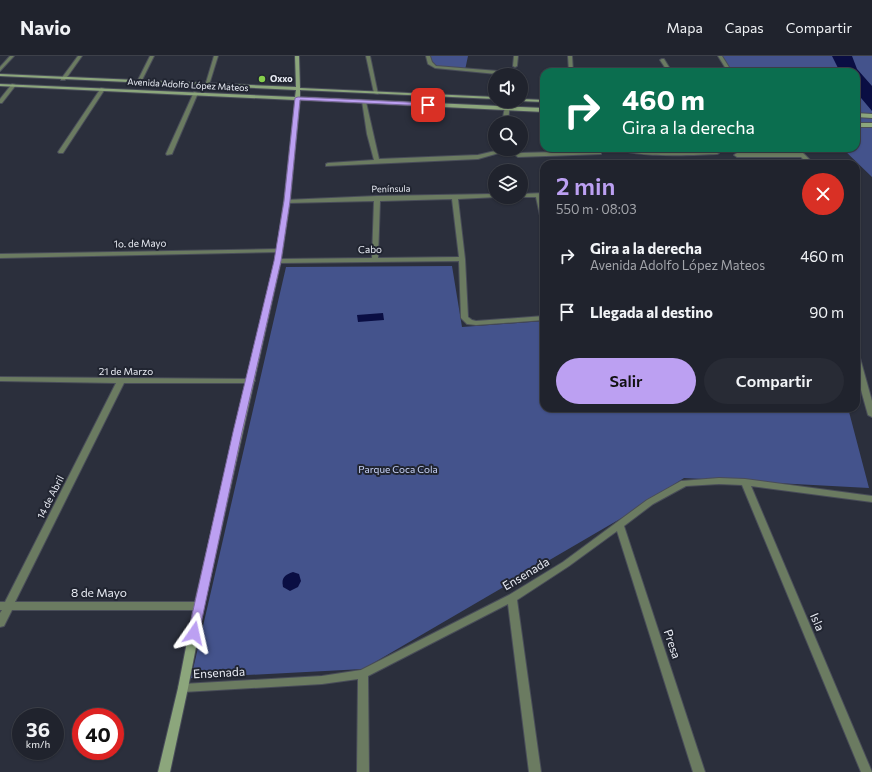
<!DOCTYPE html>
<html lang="es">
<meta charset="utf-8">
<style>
body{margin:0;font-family:Commissioner,sans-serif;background:#282b35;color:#f1f3f6;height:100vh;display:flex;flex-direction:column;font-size:15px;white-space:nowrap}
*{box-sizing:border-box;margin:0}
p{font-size:13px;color:#a2a4aa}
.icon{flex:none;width:22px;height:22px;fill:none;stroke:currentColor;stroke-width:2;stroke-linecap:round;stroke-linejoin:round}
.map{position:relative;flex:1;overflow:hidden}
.side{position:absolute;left:540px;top:104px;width:320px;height:252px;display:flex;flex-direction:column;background:#20232d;border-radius:12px;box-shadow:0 1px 3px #0004,0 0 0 1px #3d4049}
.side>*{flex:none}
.guide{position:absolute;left:540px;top:12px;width:320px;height:84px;border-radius:12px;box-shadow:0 1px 3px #0004,0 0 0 1px #3d4049;background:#0b6e4f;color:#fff;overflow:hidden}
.buttons{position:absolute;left:488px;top:12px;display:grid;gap:8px}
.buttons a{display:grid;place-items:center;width:40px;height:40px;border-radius:50%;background:#20232d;box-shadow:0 1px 3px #0004,0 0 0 1px #3d4049;font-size:20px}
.speed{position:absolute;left:12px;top:652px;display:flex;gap:8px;font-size:20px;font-weight:700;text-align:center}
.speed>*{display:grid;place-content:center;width:52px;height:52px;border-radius:50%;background:#20232d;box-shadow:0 1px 3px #0004,0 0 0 1px #3d4049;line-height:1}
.speed small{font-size:10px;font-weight:400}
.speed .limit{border:6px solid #d22;background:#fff;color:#111}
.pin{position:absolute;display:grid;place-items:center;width:34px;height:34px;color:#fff;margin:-17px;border-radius:8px;box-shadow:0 2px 6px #0006}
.me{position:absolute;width:44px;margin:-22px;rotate:11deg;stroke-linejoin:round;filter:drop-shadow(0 0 3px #0008)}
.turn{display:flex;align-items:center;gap:14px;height:84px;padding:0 16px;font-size:18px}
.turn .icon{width:52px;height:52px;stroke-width:2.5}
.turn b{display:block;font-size:28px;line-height:34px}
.round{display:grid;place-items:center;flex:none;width:42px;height:42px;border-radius:21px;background:#282b35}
.overview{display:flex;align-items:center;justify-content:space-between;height:68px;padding:0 16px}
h1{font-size:24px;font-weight:600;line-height:30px;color:#bca0f2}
.action{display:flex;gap:8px;margin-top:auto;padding:8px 16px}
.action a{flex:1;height:46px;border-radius:24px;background:#bca0f2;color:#111;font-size:16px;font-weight:600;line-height:46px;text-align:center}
.action a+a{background:#282b35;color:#f1f3f6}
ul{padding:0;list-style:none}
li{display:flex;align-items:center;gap:12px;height:56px;padding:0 16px}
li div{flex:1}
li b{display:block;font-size:15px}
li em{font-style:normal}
header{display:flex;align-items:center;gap:24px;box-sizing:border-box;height:56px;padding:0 20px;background:#20232d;border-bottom:1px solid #3d4049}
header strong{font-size:19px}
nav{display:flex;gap:22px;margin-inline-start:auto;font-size:14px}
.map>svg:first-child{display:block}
</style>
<header>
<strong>Navio</strong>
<nav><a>Mapa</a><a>Capas</a><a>Compartir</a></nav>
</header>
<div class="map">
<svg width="872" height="716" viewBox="0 0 872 716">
<rect width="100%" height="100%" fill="#2b2f3c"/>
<g fill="#44538c">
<polygon points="428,0 468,0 465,14 435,11"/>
<polygon points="720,0 872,0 872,121 842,92 856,92 856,16 730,16"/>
<polygon points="452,210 462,271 544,265 544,352 848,352 869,432 684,422 625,460 363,613 191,622 286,211"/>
</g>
<g fill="#0a0e43">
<polygon points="832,0 852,0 857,13 872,30 872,55 856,36 856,16 840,16"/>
<polygon points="383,257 384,264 358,266 357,259"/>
<path d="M293 516 299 518 301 525 298 531 290 535 283 531C281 521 285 519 293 516Z"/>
</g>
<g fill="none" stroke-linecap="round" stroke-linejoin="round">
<defs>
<g id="street">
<polygon points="10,0 14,0 0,15 0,11"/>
<polygon points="78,0 82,0 65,24 61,24 61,23"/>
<polygon points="150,0 154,0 141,26 137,27 137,26"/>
<polygon points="214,0 218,0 209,29 205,30"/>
<polygon points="366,0 370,0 378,38 374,37"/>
<polygon points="426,0 430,0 432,6 436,10 498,15 507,19 435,12 428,8"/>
<polygon points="514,0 518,0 517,10 515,11 513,10"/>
<polygon points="568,0 572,0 573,16 569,16"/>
<polygon points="718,0 722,0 732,16 728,16"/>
<polygon points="662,3 664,3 672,16 668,16 660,4"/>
<polygon points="12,28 16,29 2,47 0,47 0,43"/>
<polygon points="101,32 105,33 63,97 59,97 58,96"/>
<polygon points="194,36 198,37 172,98 167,99 166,98"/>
<polygon points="362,45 366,46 379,103 478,99 495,95 496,93 502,93 499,97 478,103 326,110 326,108 328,107 374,104 367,78"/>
<polygon points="506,45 510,45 508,67 502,67"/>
<path d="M616 92 666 96 715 95 717 92H723L719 97 717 98C697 99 632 102 616 92Z"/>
<polygon points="792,92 798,92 814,108 808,108 801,101 737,101 734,99 737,97 797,97"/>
<polygon points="599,95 601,96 601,98 518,101 515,99 518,97"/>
<polygon points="544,137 544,141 542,141 544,149 544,166 541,164 536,141 519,141 521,141 521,138"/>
<path d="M495 138V141H497L458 143 465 203 468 261 472 264 476 265 544 260V264L476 269 467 268 461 262 459 205 278 207 275 205 278 203 372 202 374 145 287 147 284 145 285 144 377 140ZM452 143 459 201 378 202 380 145Z"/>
<polygon points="279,193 282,195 281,196 0,202 0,198"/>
<polygon points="856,300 860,302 872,345 872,361 868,359 856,316"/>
<polygon points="0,321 254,323 255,325 251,327 124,327 15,546 199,546 202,547 204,550 202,553 199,554 12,554 4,570 0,571 0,557 2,554 0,554 0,546 5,546 116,327 0,325"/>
<polygon points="719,422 745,423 872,440 872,446 751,430 872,716 861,716 742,429 719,428 686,430 653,448 624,470 705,716 693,716 617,475 569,510 517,544 541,716 529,716 508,548 368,620 369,716 357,716 358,623 322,628 183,636 179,635 178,632 179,629 183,628 322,620 361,614 509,539 563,506 647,444 681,425"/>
</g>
<g id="secondary">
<polygon points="295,0 299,0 300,32 495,41 495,43 300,34 300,41 544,52 544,56 300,44 290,145 281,205 204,550 188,632 170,716 158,716 178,632 194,550 275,205 284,145 295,44 0,30 0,28 295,41 296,34 0,20 0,18 296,31"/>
<polygon points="521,43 544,44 544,46 519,45 521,45"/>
<polygon points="856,57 872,58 872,62 856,61"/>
<rect x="856" y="67" width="16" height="4"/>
</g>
</defs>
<use href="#street" stroke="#494d59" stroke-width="2"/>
<use href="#secondary" stroke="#494d59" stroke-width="2"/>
<use href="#street" fill="#6b7b61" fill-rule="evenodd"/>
<use href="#secondary" fill="#8ca67c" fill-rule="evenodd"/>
</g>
<polygon fill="#bca0f2" stroke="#7a689d" points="298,41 428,47 431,49 428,50 300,44 290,145 281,205 242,376 199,577 198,580 194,582 189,580 188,577 233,376 274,205 284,145 295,42"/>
<circle fill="#86cf4c" stroke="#212531" stroke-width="1.5" cx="262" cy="23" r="4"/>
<g text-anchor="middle" stroke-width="4" stroke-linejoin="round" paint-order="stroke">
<g font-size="9" font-weight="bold" fill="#e9ecf4" stroke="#212531" text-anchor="start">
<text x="270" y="26">Oxxo</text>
</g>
<g font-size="9" fill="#e9ecf4" stroke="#212531">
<text transform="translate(188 29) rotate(3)" y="3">Avenida Adolfo López Mateos</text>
<text transform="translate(391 133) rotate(-1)" y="3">Península</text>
</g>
<g font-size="10" fill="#e9ecf4" stroke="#212531">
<text transform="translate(140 187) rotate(-1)" y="4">1o. de Mayo</text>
<text transform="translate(370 193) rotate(-1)" y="4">Cabo</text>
<text x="126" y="319">21 de Marzo</text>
<text transform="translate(50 441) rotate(-63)" y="4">14 de Abril</text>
</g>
<g font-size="10" fill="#c8d3f7" stroke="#212531">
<text x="398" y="417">Parque Coca Cola</text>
</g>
<g font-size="12" fill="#e9ecf4" stroke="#212531">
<text transform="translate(526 518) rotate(-31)" y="4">Ensenada</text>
<text x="99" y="541">8 de Mayo</text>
<text transform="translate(817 566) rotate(67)" y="4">Isla</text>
<text transform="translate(672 588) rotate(72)" y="4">Presa</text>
<text transform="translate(219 617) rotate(-3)" y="4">Ensenada</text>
</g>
</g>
</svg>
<div class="buttons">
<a><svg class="icon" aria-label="sound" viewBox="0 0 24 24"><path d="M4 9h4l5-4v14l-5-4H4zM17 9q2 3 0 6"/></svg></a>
<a><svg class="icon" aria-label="search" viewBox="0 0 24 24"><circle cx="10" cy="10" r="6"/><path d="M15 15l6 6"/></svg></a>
<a><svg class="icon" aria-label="layers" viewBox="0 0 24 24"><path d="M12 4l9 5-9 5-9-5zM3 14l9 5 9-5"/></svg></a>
</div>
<div class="speed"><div>36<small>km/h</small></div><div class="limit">40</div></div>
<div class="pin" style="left:428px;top:49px;background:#d93025"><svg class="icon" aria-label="arrive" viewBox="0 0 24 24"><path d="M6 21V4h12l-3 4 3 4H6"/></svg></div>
<svg class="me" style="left:194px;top:577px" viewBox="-20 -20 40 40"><path d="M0-17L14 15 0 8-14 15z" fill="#bca0f2" stroke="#fff" stroke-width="4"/></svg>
<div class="guide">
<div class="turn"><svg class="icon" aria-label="right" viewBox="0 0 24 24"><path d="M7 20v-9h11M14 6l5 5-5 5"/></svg><div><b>460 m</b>Gira a la derecha</div></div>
</div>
<section class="side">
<div class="overview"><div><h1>2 min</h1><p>550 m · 08:03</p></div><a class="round" style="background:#d93025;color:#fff"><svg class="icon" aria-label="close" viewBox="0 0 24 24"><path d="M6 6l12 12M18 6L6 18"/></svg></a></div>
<ul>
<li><svg class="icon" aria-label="right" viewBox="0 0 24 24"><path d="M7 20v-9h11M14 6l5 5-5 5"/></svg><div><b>Gira a la derecha</b><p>Avenida Adolfo López Mateos</p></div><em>460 m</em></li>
<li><svg class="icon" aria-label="arrive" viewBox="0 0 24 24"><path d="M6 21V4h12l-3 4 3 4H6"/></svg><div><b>Llegada al destino</b></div><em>90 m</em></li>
</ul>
<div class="action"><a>Salir</a><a>Compartir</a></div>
</section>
</div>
